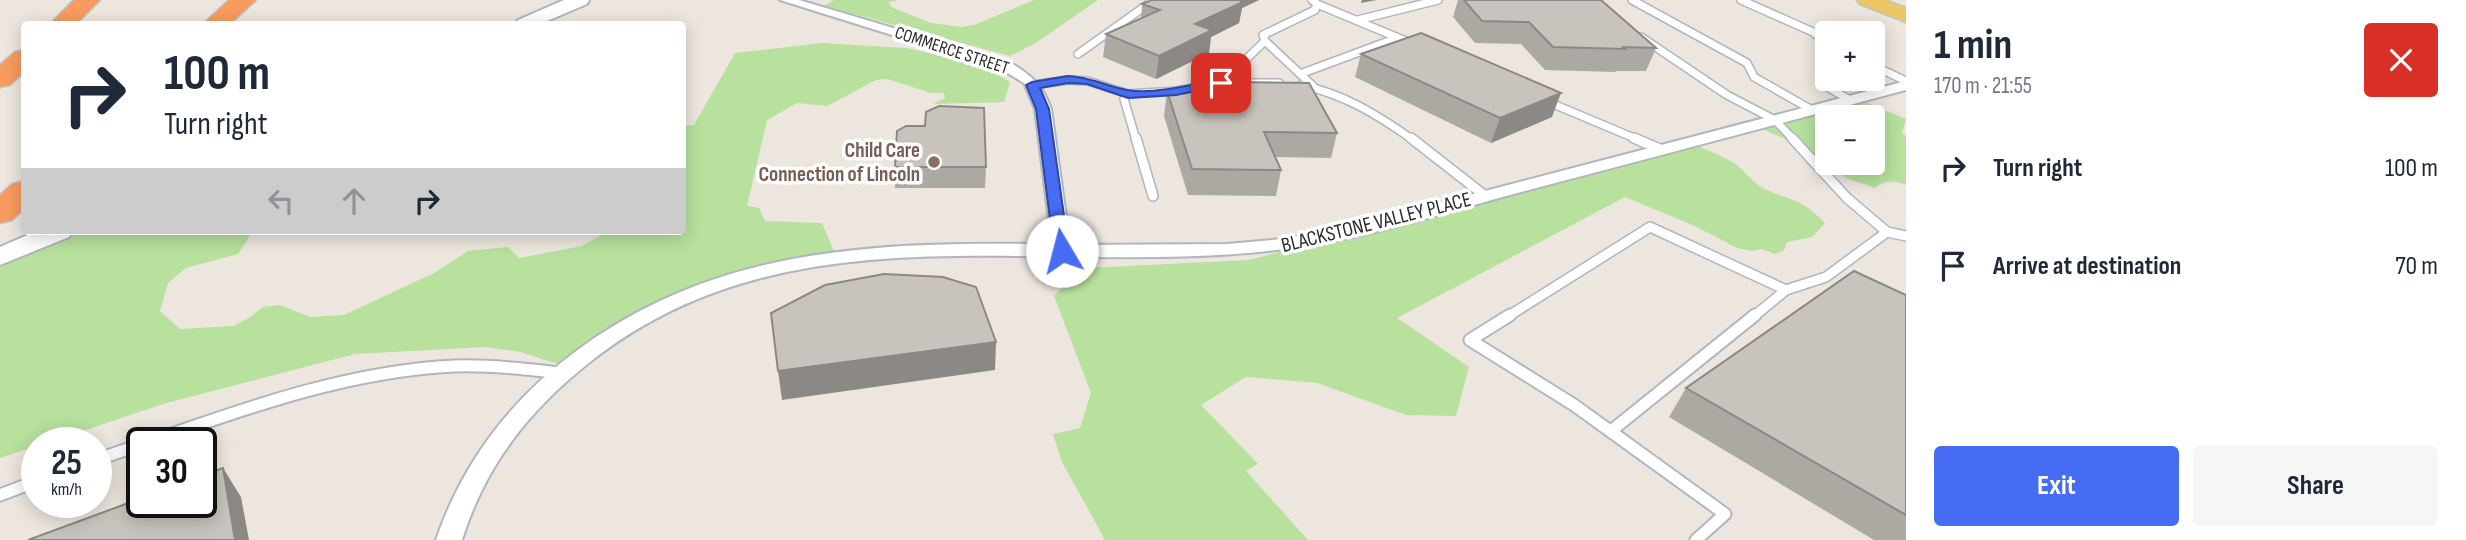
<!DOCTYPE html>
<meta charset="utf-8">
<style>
body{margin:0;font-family:"Sofia Sans Condensed",sans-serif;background:#f6f6f7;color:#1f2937;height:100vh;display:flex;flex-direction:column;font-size:26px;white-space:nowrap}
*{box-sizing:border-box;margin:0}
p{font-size:23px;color:#747a83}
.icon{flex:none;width:38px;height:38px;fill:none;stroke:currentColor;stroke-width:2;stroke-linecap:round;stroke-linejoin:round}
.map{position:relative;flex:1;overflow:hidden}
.side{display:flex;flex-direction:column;background:#fff;width:560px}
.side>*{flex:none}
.banner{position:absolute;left:21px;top:21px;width:665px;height:214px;border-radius:7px;box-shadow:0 4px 18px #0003;background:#fff;color:#1f2937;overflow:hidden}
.tools{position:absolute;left:1815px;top:21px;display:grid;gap:14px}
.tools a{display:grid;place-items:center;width:70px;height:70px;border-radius:7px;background:#fff;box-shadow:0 4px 18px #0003;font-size:35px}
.speed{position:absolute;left:21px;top:427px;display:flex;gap:14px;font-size:35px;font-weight:700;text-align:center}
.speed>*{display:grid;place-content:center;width:91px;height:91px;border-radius:50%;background:#fff;box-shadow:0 4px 18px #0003;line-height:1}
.speed small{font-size:18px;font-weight:400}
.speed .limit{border:4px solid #111;border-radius:10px;background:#fff;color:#111}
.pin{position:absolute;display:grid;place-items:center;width:60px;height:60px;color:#fff;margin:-30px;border-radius:14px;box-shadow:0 4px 10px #0006}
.me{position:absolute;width:77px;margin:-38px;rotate:352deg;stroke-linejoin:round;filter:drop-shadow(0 0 5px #0008)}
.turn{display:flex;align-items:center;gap:24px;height:147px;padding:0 28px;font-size:32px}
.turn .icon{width:91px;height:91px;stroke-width:2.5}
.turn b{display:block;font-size:49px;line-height:60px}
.lanes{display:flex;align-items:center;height:66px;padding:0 28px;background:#0003;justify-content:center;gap:35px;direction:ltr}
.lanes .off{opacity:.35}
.round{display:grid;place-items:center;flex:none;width:74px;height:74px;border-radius:7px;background:#f6f6f7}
.headline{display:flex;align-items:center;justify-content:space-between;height:119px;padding:0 28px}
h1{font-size:42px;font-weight:700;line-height:52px}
.button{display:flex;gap:14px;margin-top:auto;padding:14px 28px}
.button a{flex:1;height:80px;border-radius:7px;background:#456cf3;color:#fff;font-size:28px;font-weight:700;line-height:80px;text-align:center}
.button a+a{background:#f6f6f7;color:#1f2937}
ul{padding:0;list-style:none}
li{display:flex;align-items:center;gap:21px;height:98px;padding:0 28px}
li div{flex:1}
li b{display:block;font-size:26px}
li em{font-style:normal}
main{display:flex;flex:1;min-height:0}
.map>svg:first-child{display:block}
</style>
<main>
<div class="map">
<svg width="1906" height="540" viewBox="0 0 1906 540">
<rect width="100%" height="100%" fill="#ece6de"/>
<g fill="#b7e19d" fill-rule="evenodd">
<polygon points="834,0 899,0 889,2 891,7 931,23 961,27 974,25 1034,0 1098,0 1034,44 1010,56 824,6"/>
<polygon points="822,43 906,48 981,64 1010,82 1004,102 933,104 945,98 944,93 931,93 887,79 876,80 827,106 797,103 767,120 747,206 759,208 765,221 822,223 836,256 777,268 674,307 576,370 521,352 485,347 355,354 163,404 47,443 37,443 37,446 0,458 0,264 65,231 253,231 238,254 186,268 168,283 160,311 180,329 233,326 249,318 263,307 280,305 310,317 344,315 434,273 468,251 508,247 519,258 582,246 609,231 682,231 683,126 694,125 735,53"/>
<path d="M1863 101 1906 119 1902 133 1906 136V185C1894 180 1885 180 1875 188L1848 179 1826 166 1806 148 1760 128ZM1827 117H1872V163H1827Z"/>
<path d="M1693 144C1706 150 1721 155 1734 163 1744 169 1750 181 1763 188 1791 202 1800 197 1825 223L1812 237 1787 242 1784 250 1775 254 1762 249 1752 251 1737 248 1697 227 1625 197 1397 318 1469 367 1456 416 1406 415 1317 383 1246 377 1201 405 1258 464 1246 471 1308 540H1105L1062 462 1053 434 1080 428 1091 393 1054 296 1063 287 1066 269 1249 260Z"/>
</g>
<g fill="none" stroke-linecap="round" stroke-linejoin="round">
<defs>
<g id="service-far2">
<polyline points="1312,0 1317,4 1315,10 1263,35 1265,41 1313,86"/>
<polyline points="1632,0 1747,63 1754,77 1812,110"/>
<polyline points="1741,0 1813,32 1827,43"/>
<polyline points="1317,4 1413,44"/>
<polyline points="1358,20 1438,0"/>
<polyline points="1641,37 1727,95 1775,120 1794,140"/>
<polyline points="1078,54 1154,0"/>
<polyline points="1872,65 1906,81"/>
<polyline points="1300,74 1397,38"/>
<polyline points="1842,79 1822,84 1850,100"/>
<polyline points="1221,83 1265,41"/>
<polyline points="1032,85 1068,80 1088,81 1128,94 1176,91 1221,83 1279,83"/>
<path d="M1301 85C1344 94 1378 115 1413 140"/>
<polyline points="1128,94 1124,99 1136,140"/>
<polyline points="1546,101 1639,140"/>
</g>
<g id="service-far1">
<polyline points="1136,138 1153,196"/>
<polyline points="1411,138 1484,195"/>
<polyline points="1634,138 1662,150"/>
<polyline points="1792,138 1847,198 1887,232 1906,236"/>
<polyline points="1507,317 1650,227 1786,290"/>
<polyline points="1753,317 1786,290 1826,277 1887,232"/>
</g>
<g id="service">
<polyline points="1510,315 1470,340 1574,405 1725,514 1696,540"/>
<polyline points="1611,431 1755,315"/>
<path d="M146 443C246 408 348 371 455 366 491 365 526 369 561 373"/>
<polyline points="96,460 142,444"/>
<polyline points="0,495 37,481"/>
</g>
<path id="minor" d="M780 0H799L1011 63C1032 76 1043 85 1051 109L1070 245 1227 244 1282 239 1336 230 1906 81V90C1778 124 1650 158 1521 192 1450 211 1378 235 1305 246 1063 285 800 196 590 362 529 410 485 466 462 540H436C462 464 508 403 571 355 716 245 878 242 1052 244L1035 109 1024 83 1001 69Z"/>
<g id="secondary">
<polygon points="564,0 589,0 587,4 540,24 515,24 518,20"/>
<polygon points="37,231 73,231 69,237 0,265 0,247"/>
</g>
<polygon id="primary" points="1857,0 1885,0 1906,8 1906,22 1860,4"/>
<g id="motorway">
<polygon points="74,0 100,0 76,24 50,24"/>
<polygon points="229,0 256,0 230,24 203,24"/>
<polygon points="24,50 24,72 10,85 0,87 0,65 15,52"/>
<polygon points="24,181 24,209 12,220 0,223 0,195 12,184"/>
</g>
</defs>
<use href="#service-far2" stroke="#b1b5be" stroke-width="10"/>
<use href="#service-far1" stroke="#b1b5be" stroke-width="12"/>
<use href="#service" stroke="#b1b5be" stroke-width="15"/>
<use href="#minor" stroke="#b1b5be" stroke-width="4"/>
<use href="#secondary" stroke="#b1b5be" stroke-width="4"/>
<use href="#primary" stroke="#c4c4c4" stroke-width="3"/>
<use href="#motorway" stroke="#c4c4c4" stroke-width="3"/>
<use href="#service-far2" stroke="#fff" stroke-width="7"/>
<use href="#service-far1" stroke="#fff" stroke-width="9"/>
<use href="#service" stroke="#fff" stroke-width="11"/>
<use href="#minor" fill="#fff" fill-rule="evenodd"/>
<use href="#secondary" fill="#fff" fill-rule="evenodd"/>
<use href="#primary" fill="#ebc764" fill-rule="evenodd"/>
<use href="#motorway" fill="#f89b5e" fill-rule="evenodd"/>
</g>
<g fill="#aca9a3">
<polygon points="1152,0 1259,0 1242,8 1239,23 1211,37 1209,53 1156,79 1103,57 1106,34 1141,19 1142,4"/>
<polygon points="1458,0 1601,0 1656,48 1646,71 1616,71 1616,72 1545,70 1521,44 1475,43 1453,17"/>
<polygon points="1361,54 1552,117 1491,143 1355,77"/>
<polygon points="1225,82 1337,133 1331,158 1276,157 1281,170 1276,196 1188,195 1164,116 1167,91 1223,92"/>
<polygon points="895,167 986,167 985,188 895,188"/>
<polygon points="1906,295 1906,540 1874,540 1669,417 1686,388"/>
</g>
<g fill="#8c8984">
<polygon points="1225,0 1259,0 1242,8 1239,23 1211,37 1209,53 1156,79 1159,56 1195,24"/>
<polygon points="1362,0 1377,0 1361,3"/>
<polygon points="1561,93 1552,117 1491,143 1500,118"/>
<polygon points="996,342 995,370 782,400 778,371"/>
<polygon points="223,468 241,497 249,540 235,540"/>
</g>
<g fill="#c8c4bd" stroke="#8c8984" stroke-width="2">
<polygon points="1152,0 1239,0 1243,2 1195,24 1212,30 1159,56 1106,34 1160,10 1142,4"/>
<polygon points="1464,0 1601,0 1656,48 1623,47 1625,49 1553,47 1529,22 1482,21"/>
<polygon points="1421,33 1561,93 1500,118 1361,54"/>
<polygon points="1225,82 1309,83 1337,133 1264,132 1281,170 1192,169 1167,91 1248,92"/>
<polygon points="939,106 984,108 986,167 895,167 897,131 906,126 925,126 926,112"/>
<polygon points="1854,271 1906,295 1906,515 1686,388"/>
<polygon points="884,274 943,277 976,287 996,342 778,371 771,313 825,285"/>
<polygon points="223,468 235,540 28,540 142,498 142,502 201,502 201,476"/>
</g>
<path fill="#456cf3" stroke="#2d469e" stroke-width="2" d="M1068 76C1091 77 1106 86 1127 90 1151 95 1196 84 1221 79L1227 83 1221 86 1176 95 1128 98 1087 84 1068 83 1040 88 1049 109 1069 251 1062 255 1054 251 1036 109 1026 85 1032 82Z"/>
<circle fill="#8d6e63" stroke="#fff" stroke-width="2.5" cx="934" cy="162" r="7"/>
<g text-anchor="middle" stroke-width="7" stroke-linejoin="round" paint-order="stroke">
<g font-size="18" fill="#2b2b2b" stroke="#fff">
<text transform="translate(952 50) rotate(18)" y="6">COMMERCE STREET</text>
</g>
<g font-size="21" font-weight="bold" fill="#785e54" stroke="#fff" text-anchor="end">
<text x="920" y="157">Child Care<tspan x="920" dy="24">Connection of Lincoln</tspan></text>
</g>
<g font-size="21" fill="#2b2b2b" stroke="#fff">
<text transform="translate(1376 222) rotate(-14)" y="7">BLACKSTONE VALLEY PLACE</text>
</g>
</g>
</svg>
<div class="tools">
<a>+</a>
<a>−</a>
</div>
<div class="speed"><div>25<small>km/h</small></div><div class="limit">30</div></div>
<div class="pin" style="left:1221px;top:83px;background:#d93025"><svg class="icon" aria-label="arrive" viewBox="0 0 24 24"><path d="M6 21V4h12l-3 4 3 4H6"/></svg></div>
<svg class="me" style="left:1062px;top:251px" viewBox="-20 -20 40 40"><circle r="19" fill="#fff"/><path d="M0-13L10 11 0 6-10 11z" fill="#456cf3"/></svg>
<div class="banner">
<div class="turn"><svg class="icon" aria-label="right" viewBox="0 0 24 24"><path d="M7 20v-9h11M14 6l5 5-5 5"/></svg><div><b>100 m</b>Turn right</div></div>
<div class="lanes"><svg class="icon off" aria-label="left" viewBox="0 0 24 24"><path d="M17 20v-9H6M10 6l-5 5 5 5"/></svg><svg class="icon off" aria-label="ahead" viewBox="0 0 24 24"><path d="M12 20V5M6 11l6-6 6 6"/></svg><svg class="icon" aria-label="right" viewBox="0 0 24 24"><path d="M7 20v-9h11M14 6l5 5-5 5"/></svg></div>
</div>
</div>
<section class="side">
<div class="headline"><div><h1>1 min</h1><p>170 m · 21:55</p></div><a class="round" style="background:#d93025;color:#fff"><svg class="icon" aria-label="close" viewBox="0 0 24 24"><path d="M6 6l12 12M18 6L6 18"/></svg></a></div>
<ul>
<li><svg class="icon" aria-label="right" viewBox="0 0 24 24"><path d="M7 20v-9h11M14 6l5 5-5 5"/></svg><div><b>Turn right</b></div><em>100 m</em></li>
<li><svg class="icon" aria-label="arrive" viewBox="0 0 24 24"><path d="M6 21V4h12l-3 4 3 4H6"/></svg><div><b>Arrive at destination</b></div><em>70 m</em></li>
</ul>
<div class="button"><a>Exit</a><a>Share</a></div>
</section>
</main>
